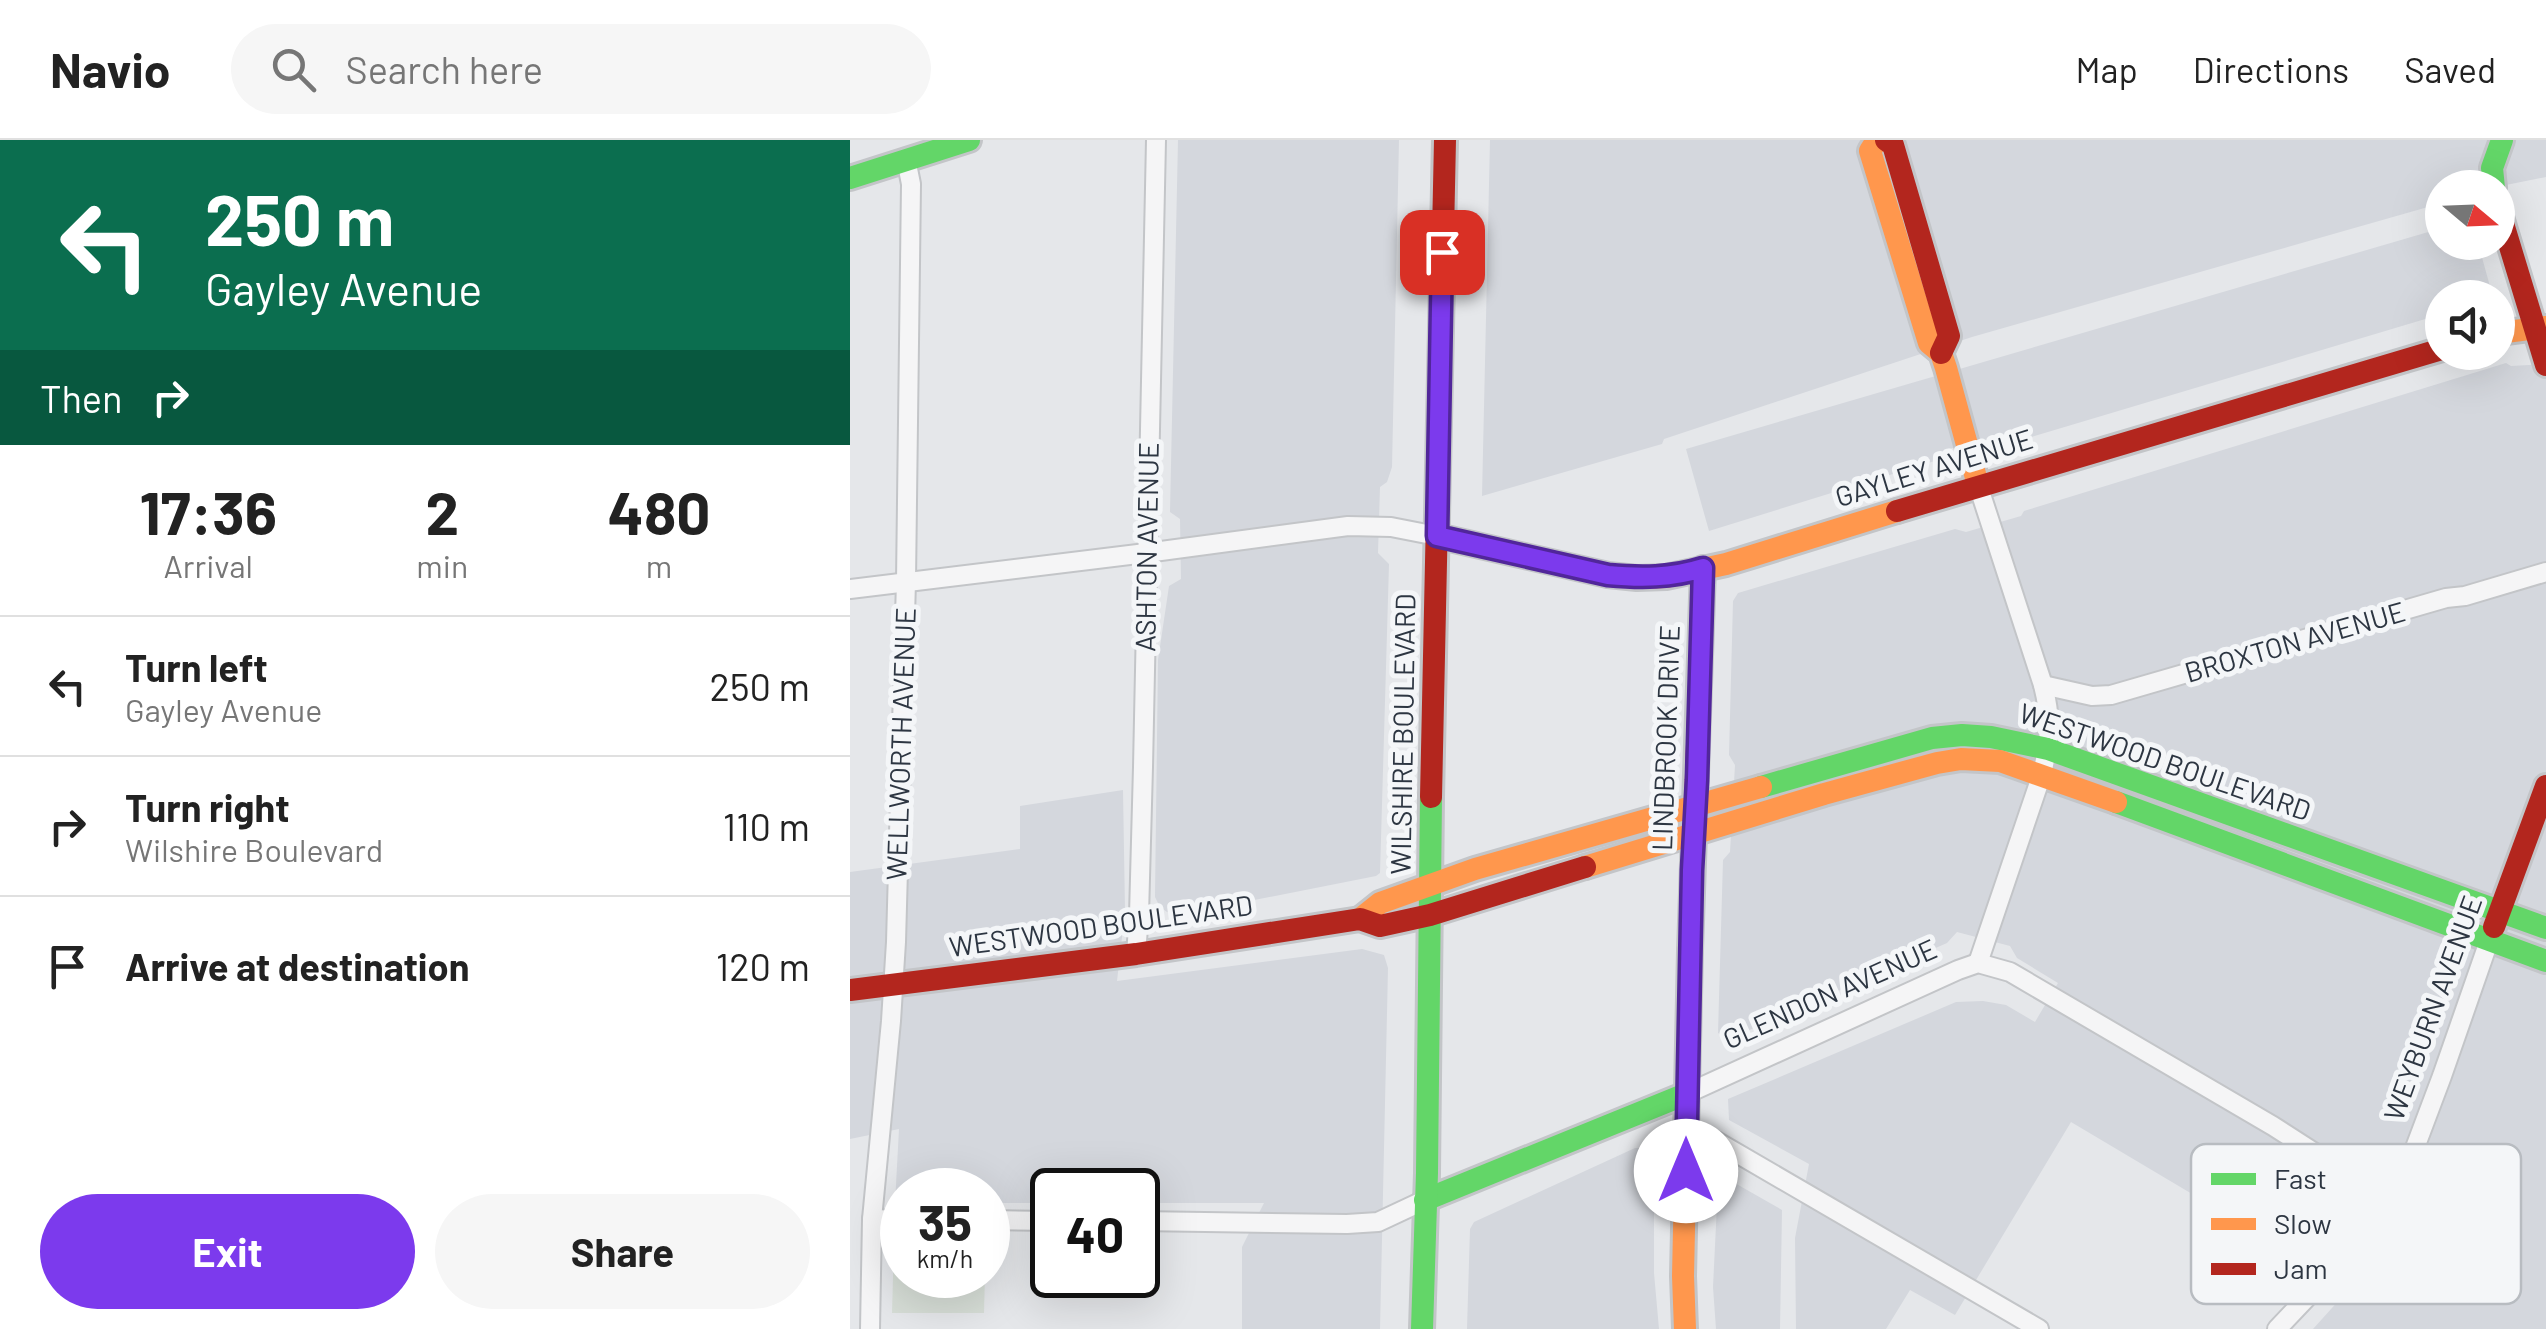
<!DOCTYPE html>
<style>
body{margin:0;font-family:Barlow,sans-serif;background:#f6f6f6;color:#222;height:100vh;display:flex;flex-direction:column;font-size:38px;white-space:nowrap}
*{box-sizing:border-box;margin:0}
p{font-size:32px;color:#767676}
.icon{flex:none;width:55px;height:55px;fill:none;stroke:currentColor;stroke-width:2;stroke-linecap:round;stroke-linejoin:round}
.map{position:relative;flex:1;overflow:hidden}
.details{display:flex;flex-direction:column;background:#fff;width:850px}
.details>*{flex:none}
.hud{background:#0b6e4f;color:#fff;overflow:hidden}
.needle{width:65px;rotate:109deg}
.controls{position:absolute;left:1575px;top:30px;display:grid;gap:20px}
.controls a{display:grid;place-items:center;width:90px;height:90px;border-radius:50%;background:#fff;box-shadow:0 10px 40px #0002;font-size:50px}
.speed{position:absolute;left:30px;top:1028px;display:flex;gap:20px;font-size:50px;font-weight:700;text-align:center}
.speed>*{display:grid;place-content:center;width:130px;height:130px;border-radius:50%;background:#fff;box-shadow:0 10px 40px #0002;line-height:1}
.speed small{font-size:25px;font-weight:400}
.speed .limit{border:5px solid #111;border-radius:15px;background:#fff;color:#111}
.pin{position:absolute;display:grid;place-items:center;width:85px;height:85px;color:#fff;margin:-42px;border-radius:20px;box-shadow:0 5px 15px #0006}
.me{position:absolute;width:110px;margin:-55px;rotate:0deg;stroke-linejoin:round;filter:drop-shadow(0 0 8px #0008)}
.turn{display:flex;align-items:center;gap:35px;height:210px;padding:0 40px;font-size:45px}
.turn .icon{width:130px;height:130px;stroke-width:2.5}
.turn b{display:block;font-size:70px;line-height:85px}
.then{display:flex;align-items:center;height:95px;padding:0 40px;background:#0003;gap:20px;font-size:38px}
.eta{display:flex;justify-content:space-evenly;align-items:center;height:170px;text-align:center}
.eta b{font-size:60px;font-weight:700;line-height:70px}
.action{display:flex;gap:20px;margin-top:auto;padding:20px 40px}
.action a{flex:1;height:115px;border-radius:60px;background:#7c3aed;color:#fff;font-size:40px;font-weight:700;line-height:115px;text-align:center}
.action a+a{background:#f6f6f6;color:#222}
ul{padding:0;list-style:none}
li{display:flex;align-items:center;gap:30px;height:140px;padding:0 40px;border-top:2px solid #e0e0e0}
li div{flex:1}
li b{display:block;font-size:38px}
li em{font-style:normal}
header{display:flex;align-items:center;gap:60px;box-sizing:border-box;height:140px;padding:0 50px;background:#fff;border-bottom:2px solid #e0e0e0}
header strong{font-size:48px}
nav{display:flex;gap:55px;margin-inline-start:auto;font-size:35px}
.search{width:700px;height:90px;background:#f6f6f6;display:flex;align-items:center;gap:25px;box-sizing:border-box;padding:0 35px;border-radius:55px;color:#767676;font-size:38px}
main{display:flex;flex:1;min-height:0}
.map>svg:first-child{display:block}
</style>
<header>
<strong>Navio</strong>
<div class="search"><svg class="icon" aria-label="search" viewBox="0 0 24 24"><circle cx="10" cy="10" r="6"/><path d="M15 15l6 6"/></svg>Search here</div>
<nav><a>Map</a><a>Directions</a><a>Saved</a></nav>
</header>
<main>
<section class="details">
<div class="hud">
<div class="turn"><svg class="icon" aria-label="left" viewBox="0 0 24 24"><path d="M17 20v-9H6M10 6l-5 5 5 5"/></svg><div><b>250 m</b>Gayley Avenue</div></div>
<div class="then">Then<svg class="icon" aria-label="right" viewBox="0 0 24 24"><path d="M7 20v-9h11M14 6l5 5-5 5"/></svg></div>
</div>
<div class="eta">
<div><b>17:36</b><p>Arrival</p></div>
<div><b>2</b><p>min</p></div>
<div><b>480</b><p>m</p></div>
</div>
<ul>
<li><svg class="icon" aria-label="left" viewBox="0 0 24 24"><path d="M17 20v-9H6M10 6l-5 5 5 5"/></svg><div><b>Turn left</b><p>Gayley Avenue</p></div><em>250 m</em></li>
<li><svg class="icon" aria-label="right" viewBox="0 0 24 24"><path d="M7 20v-9h11M14 6l5 5-5 5"/></svg><div><b>Turn right</b><p>Wilshire Boulevard</p></div><em>110 m</em></li>
<li><svg class="icon" aria-label="arrive" viewBox="0 0 24 24"><path d="M6 21V4h12l-3 4 3 4H6"/></svg><div><b>Arrive at destination</b></div><em>120 m</em></li>
</ul>
<div class="action"><a>Exit</a><a>Share</a></div>
</section>
<div class="map">
<svg width="1696" height="1189" viewBox="0 0 1696 1189">
<rect width="100%" height="100%" fill="#e5e7ea"/>
<g fill="#d4d7dd">
<polygon points="328,0 549,0 542,327 537,342 530,347 528,413 539,424 530,733 526,736 328,775 317,772 310,767 305,757 308,520 319,446 331,439 330,379 320,372"/>
<polygon points="640,0 1696,0 1696,37 1646,47 1592,48 1592,63 1122,197 814,299 812,304 632,356"/>
<polygon points="1592,88 1592,102 1628,103 1641,150 1637,157 1592,158 1592,174 1158,304 1145,299 1098,309 1088,320 859,391 836,309"/>
<polygon points="1656,223 1661,226 1696,224 1696,1189 1463,1189 1500,1148 1221,982 1105,1175 1060,1150 1036,1189 946,1189 945,1098 959,1024 879,980 878,959 1106,862 1133,861 1156,865 1185,882 1208,843 1167,818 1160,806 1107,792 1097,803 879,899 868,893 873,720 880,712 885,625 879,615 883,461 888,453 1105,389 1116,392 1171,376 1174,371"/>
<polygon points="273,650 275,771 267,841 512,809 534,815 538,828 530,1189 392,1189 392,1107 414,1063 288,1063 288,1050 202,1050 202,1063 138,1063 138,1050 52,1050 52,1063 45,1063 49,989 0,999 0,732 170,709 170,666"/>
<polygon points="785,1008 793,1008 804,1020 804,1133 809,1189 617,1189 620,1089 624,1082"/>
<polygon points="876,1038 932,1070 930,1189 866,1189 863,1147 868,1044"/>
</g>
<polygon fill="#d6ddd6" points="44,1102 52,1102 52,1135 135,1135 134,1173 42,1173"/>
<g fill="none" stroke-linecap="round" stroke-linejoin="round">
<defs>
<g id="street">
<polyline points="0,449 296,413 498,386 541,387 587,396"/>
<polyline points="1193,545 1242,556 1261,555 1596,458 1615,456 1696,432"/>
<polyline points="286,814 289,775 293,627 306,0"/>
<path d="M1128 823 1192 634C1200 599 1202 581 1193 545L1128 345"/>
<polyline points="836,954 1108,830 1128,823 1160,832 1423,986 1541,1062"/>
<polyline points="836,990 866,1001 1189,1189"/>
<polyline points="22,1079 52,1080"/>
<polyline points="138,1080 202,1081"/>
<polyline points="288,1081 497,1084 528,1082 575,1060"/>
<polyline points="20,1189 22,1079 41,881 46,802 56,441 61,44 56,19"/>
<polyline points="1427,1189 1519,1092 1541,1062 1557,1029 1592,936 1639,801"/>
</g>
<g id="fast">
<polyline points="0,38 119,0"/>
<polyline points="1644,48 1642,28 1652,0"/>
<polyline points="911,647 1082,598 1112,595 1141,597 1198,609 1696,788"/>
<polyline points="1266,662 1696,821"/>
<polyline points="575,1060 836,954"/>
<polyline points="572,1189 577,1033 581,657"/>
</g>
<g id="slow">
<polyline points="1027,0 1020,11 1079,203 1091,213 1096,228 1128,345"/>
<polyline points="1648,193 1696,187"/>
<polyline points="587,396 758,435 787,438 816,437 876,424 1047,371"/>
<polyline points="735,727 974,654 1087,623 1111,619 1150,621 1266,662"/>
<polyline points="510,779 530,763 625,729 911,647"/>
<polyline points="835,1189 833,1136 840,811"/>
</g>
<g id="jam">
<polyline points="1036,0 1043,5 1099,196 1091,213"/>
<polyline points="1648,67 1696,225"/>
<polyline points="1047,371 1592,209"/>
<polyline points="581,657 595,0"/>
<polyline points="1644,787 1696,646"/>
<polyline points="840,811 853,428"/>
<polyline points="0,850 286,814 510,779 530,786 580,775 735,727"/>
</g>
</defs>
<use href="#street" stroke="#c3c5c8" stroke-width="22"/>
<use href="#fast" stroke="#c3c5c8" stroke-width="28"/>
<use href="#slow" stroke="#c3c5c8" stroke-width="28"/>
<use href="#jam" stroke="#c3c5c8" stroke-width="28"/>
<use href="#street" stroke="#f5f5f6" stroke-width="18"/>
<use href="#fast" stroke="#63d668" stroke-width="22"/>
<use href="#slow" stroke="#ff974d" stroke-width="22"/>
<use href="#jam" stroke="#b3261e" stroke-width="22"/>
</g>
<g fill="none" stroke-linecap="round" stroke-linejoin="round">
<defs>
<path id="route" d="M592 112 587 396 758 435C791 438 821 438 853 428L847 640 842 730 836 1031"/>
</defs>
<use href="#route" stroke="#51269a" stroke-width="25"/>
<use href="#route" stroke="#7c3aed" stroke-width="18"/>
</g>
<g text-anchor="middle" stroke-width="10" stroke-linejoin="round" paint-order="stroke">
<g font-size="28" fill="#2d3642" stroke="#f4f6f8">
<text transform="translate(1084 328) rotate(-17)" y="10">GAYLEY AVENUE</text>
<text transform="translate(297 407) rotate(-89)" y="10">ASHTON AVENUE</text>
<text transform="translate(1445 502) rotate(-16)" y="10">BROXTON AVENUE</text>
<text transform="translate(553 594) rotate(-89)" y="10">WILSHIRE BOULEVARD</text>
<text transform="translate(816 598) rotate(-88)" y="10">LINDBROOK DRIVE</text>
<text transform="translate(51 604) rotate(-88)" y="10">WELLWORTH AVENUE</text>
<text transform="translate(1315 622) rotate(19)" y="10">WESTWOOD BOULEVARD</text>
<text transform="translate(251 786) rotate(-8)" y="10">WESTWOOD BOULEVARD</text>
<text transform="translate(980 854) rotate(-24)" y="10">GLENDON AVENUE</text>
<text transform="translate(1583 868) rotate(-70)" y="10">WEYBURN AVENUE</text>
</g>
</g>
<rect x="1341" y="1004" width="330" height="160" rx="15" fill="#f4f6f8" stroke="#b8bcc1" stroke-width="2.5"/>
<rect x="1361" y="1033" width="45" height="12" fill="#63d668"/>
<rect x="1361" y="1078" width="45" height="12" fill="#ff974d"/>
<rect x="1361" y="1123" width="45" height="12" fill="#b3261e"/>
<g font-size="28" fill="#2d3642">
<text x="1424" y="1049">Fast</text>
<text x="1424" y="1094">Slow</text>
<text x="1424" y="1139">Jam</text>
</g>
</svg>
<div class="controls">
<a><svg class="needle" viewBox="-14 -14 28 28"><path d="M0-13l5 13h-10z" fill="#e53935"/><path d="M0 13l5-13h-10z" fill="#767676"/></svg></a>
<a><svg class="icon" aria-label="sound" viewBox="0 0 24 24"><path d="M4 9h4l5-4v14l-5-4H4zM17 9q2 3 0 6"/></svg></a>
</div>
<div class="speed"><div>35<small>km/h</small></div><div class="limit">40</div></div>
<div class="pin" style="left:592px;top:112px;background:#d93025"><svg class="icon" aria-label="arrive" viewBox="0 0 24 24"><path d="M6 21V4h12l-3 4 3 4H6"/></svg></div>
<svg class="me" style="left:836px;top:1031px" viewBox="-20 -20 40 40"><circle r="19" fill="#fff"/><path d="M0-13L10 11 0 6-10 11z" fill="#7c3aed"/></svg>
</div>
</main>
